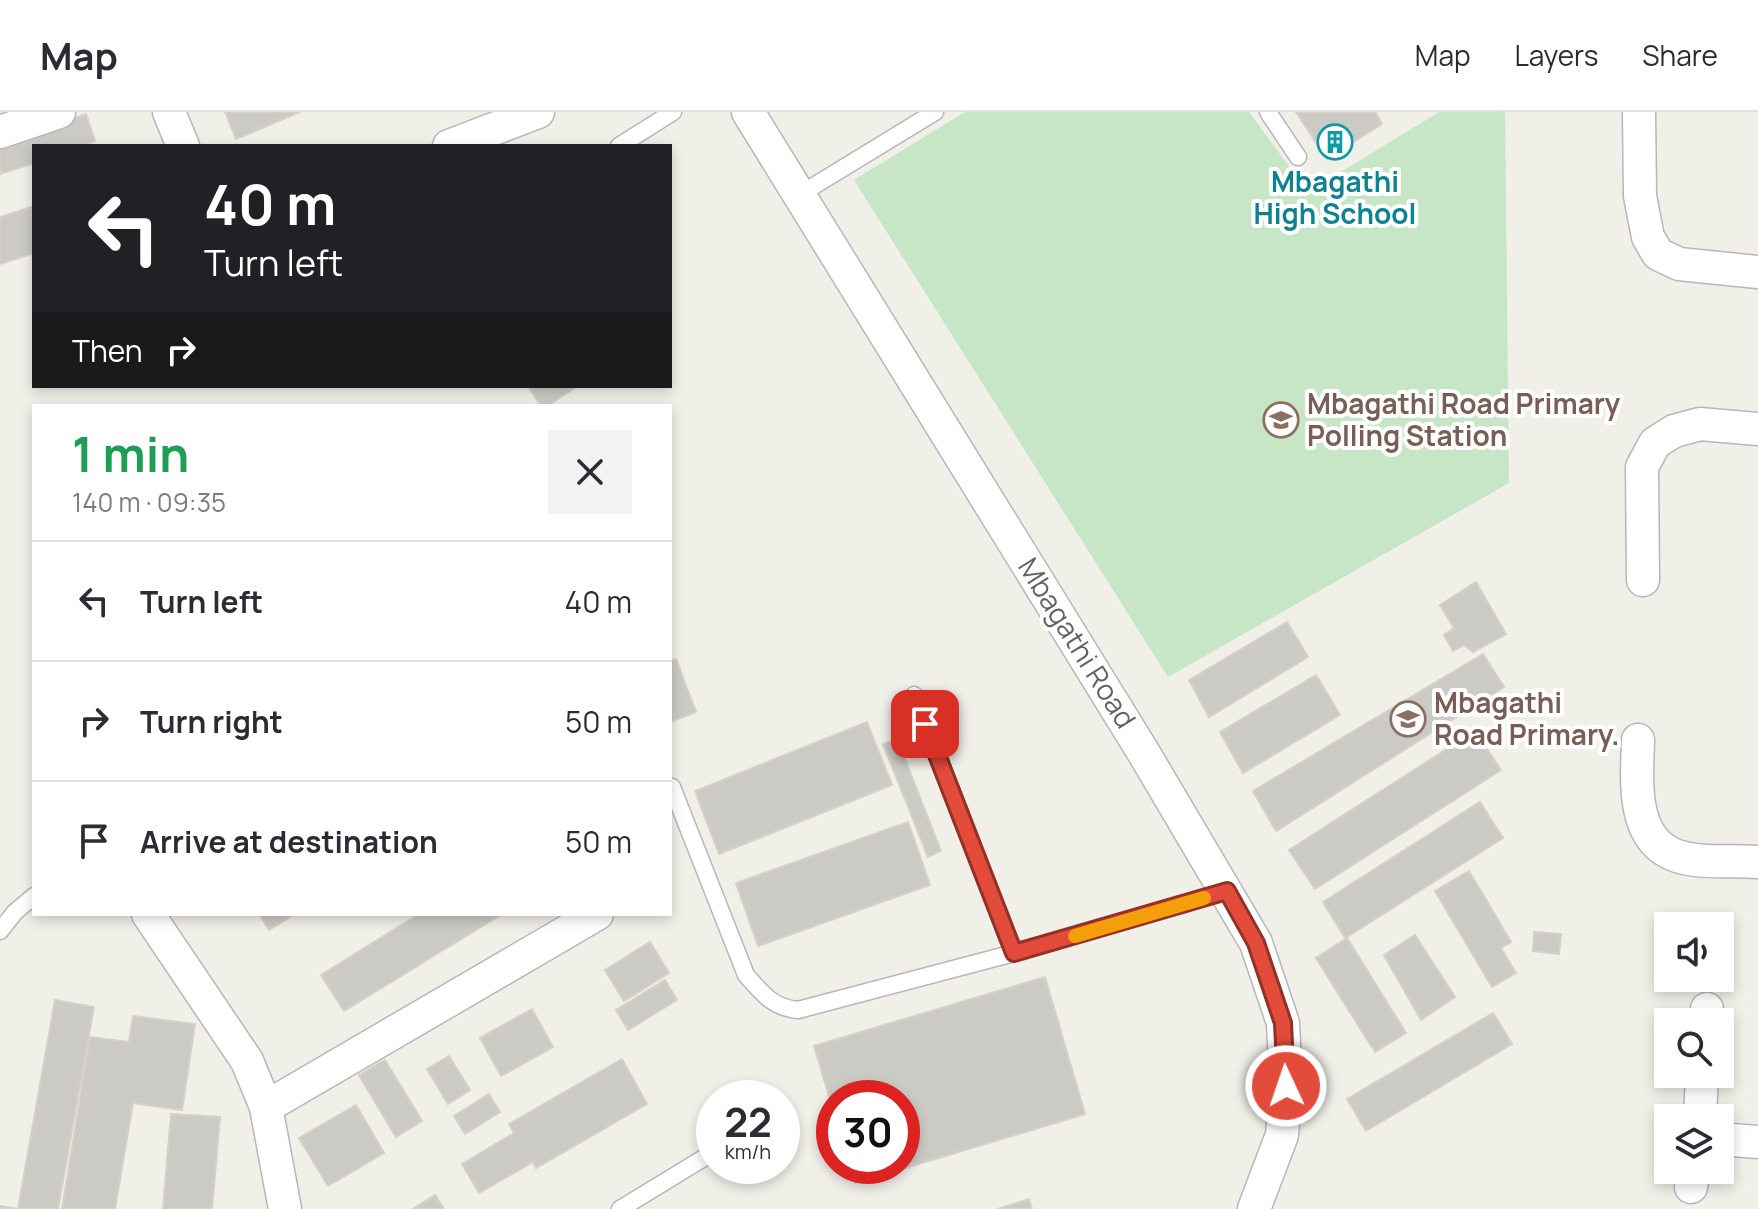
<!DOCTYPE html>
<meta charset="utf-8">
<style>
body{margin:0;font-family:Manrope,sans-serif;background:#f2f2f3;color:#2b2b33;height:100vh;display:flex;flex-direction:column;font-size:30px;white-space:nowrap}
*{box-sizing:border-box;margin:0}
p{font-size:26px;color:#7c7c81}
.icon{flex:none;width:44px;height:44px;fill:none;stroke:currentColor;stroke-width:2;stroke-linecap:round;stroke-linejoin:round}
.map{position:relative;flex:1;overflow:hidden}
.sheet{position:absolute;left:32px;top:292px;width:640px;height:512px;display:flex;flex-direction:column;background:#fff;border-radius:0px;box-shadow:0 4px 12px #0003}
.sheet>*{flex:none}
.guide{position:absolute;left:32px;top:32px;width:640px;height:244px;border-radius:0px;box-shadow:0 4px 12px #0003;background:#202124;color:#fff;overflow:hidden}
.buttons{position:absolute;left:1654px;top:800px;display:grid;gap:16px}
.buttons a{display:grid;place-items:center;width:80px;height:80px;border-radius:0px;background:#fff;box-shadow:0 4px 12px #0003;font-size:40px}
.speed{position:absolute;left:696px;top:968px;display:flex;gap:16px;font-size:40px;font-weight:700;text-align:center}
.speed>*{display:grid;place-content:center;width:104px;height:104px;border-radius:50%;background:#fff;box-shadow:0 4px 12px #0003;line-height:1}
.speed small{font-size:20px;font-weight:400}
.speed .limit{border:12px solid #d22;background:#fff;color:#111}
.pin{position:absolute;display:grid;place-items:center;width:68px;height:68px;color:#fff;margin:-34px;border-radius:16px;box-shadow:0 4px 12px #0006}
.me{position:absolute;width:88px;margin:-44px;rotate:357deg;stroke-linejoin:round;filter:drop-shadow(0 0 6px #0008)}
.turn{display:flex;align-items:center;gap:28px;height:168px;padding:0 40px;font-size:36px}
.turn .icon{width:104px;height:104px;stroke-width:2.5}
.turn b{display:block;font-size:56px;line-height:68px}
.then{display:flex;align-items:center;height:76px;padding:0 40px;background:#0003;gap:16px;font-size:30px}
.round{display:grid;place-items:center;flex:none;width:84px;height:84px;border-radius:0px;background:#f2f2f3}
.summary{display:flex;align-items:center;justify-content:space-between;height:136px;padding:0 40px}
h1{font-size:48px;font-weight:700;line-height:60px;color:#1e9e55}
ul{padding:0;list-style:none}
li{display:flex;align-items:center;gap:24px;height:120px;padding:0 40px;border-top:2px solid #e1e1e2}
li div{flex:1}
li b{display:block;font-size:30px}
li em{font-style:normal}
header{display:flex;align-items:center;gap:48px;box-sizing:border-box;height:112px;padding:0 40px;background:#fff;border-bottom:2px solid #e1e1e2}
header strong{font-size:38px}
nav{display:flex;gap:44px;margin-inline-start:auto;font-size:28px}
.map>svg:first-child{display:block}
</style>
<header>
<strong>Map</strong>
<nav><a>Map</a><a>Layers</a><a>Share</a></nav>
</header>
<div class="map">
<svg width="1758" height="1097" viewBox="0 0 1758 1097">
<rect width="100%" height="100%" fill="#f0efe8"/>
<polygon fill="#c6e6c6" points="965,0 1249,0 1308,80 1439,0 1505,0 1509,371 1168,565 854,68"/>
<g fill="#cccac4" stroke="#d5d1c6" stroke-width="2">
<polygon points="225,0 300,0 236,27"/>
<polygon points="1296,0 1375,0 1382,12 1327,47"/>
<polygon points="86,2 95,29 81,34 34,34 34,51 0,62 0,33"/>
<polygon points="34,94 34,141 0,152 0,105"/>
<polygon points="528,274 575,274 576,275 547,294 541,294"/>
<polygon points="1476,470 1506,522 1473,540 1464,533 1453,539 1444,523 1454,516 1440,493"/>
<polygon points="1287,510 1308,545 1209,605 1189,568"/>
<polygon points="1483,542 1504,575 1276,719 1253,679"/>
<polygon points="676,547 696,600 670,610 670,550"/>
<polygon points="1316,563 1340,603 1243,661 1220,620"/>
<polygon points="867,610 892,673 719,742 695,679"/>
<polygon points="1475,619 1501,658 1315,777 1289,738"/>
<polygon points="897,627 941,739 928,745 883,632"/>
<polygon points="1480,690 1503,726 1345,826 1323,790"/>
<polygon points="908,710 930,773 758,834 736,771"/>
<polygon points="1469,759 1511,830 1501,836 1516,861 1492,875 1435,779"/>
<polygon points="259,802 295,802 269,818"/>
<polygon points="419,802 502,802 344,899 321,863"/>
<polygon points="1534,820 1561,822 1559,842 1533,839"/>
<polygon points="1415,823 1455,885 1421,908 1384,843"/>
<polygon points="1347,826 1406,921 1375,940 1316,846"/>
<polygon points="650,830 669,861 624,889 605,858"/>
<polygon points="1045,865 1085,1002 855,1071 850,1054 902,1054 902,986 834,986 834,1001 814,934"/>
<polygon points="665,868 677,888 628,918 616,898"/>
<polygon points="55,888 94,895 58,1097 0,1097 0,1094 18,1097"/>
<polygon points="532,897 553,935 501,964 480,926"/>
<polygon points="1493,901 1512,932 1366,1019 1347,987"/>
<polygon points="133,904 195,912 182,998 133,991 115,1097 62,1097 90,925 129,930"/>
<polygon points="449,944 470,978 448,992 427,957"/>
<polygon points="622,947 647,992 536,1056 533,1050 479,1081 462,1052 514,1021 509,1012"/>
<polygon points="385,948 422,1009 396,1025 359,963"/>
<polygon points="489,982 500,1000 465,1022 454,1004"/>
<polygon points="356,993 384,1041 328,1074 299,1026"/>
<polygon points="171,1002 220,1005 212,1097 163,1097"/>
<polygon points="435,1083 444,1097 413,1097"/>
<polygon points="1029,1087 1032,1097 998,1097"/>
</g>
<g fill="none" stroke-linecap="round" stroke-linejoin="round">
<defs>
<g id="lane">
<polyline points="1268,0 1298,45"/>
<polyline points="619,34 673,0"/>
<polyline points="799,83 935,0"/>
<polyline points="914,583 1014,841"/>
<path d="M672 675 746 863C762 881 773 896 798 898L1014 841 1227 779"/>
<polyline points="0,819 15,800 34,784"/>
<polyline points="620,1097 707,1044"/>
</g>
<g id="street">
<polyline points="169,0 183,34"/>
<polyline points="748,0 1145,643 1256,831 1283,911 1286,974 1282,1023 1254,1097"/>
<polyline points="1639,0 1640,84 1648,125 1658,142 1679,152 1758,160"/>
<polyline points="0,20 59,0"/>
<polyline points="449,34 538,0"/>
<polyline points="1643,468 1642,355 1655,331 1674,319 1700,312 1758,317"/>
<path d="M1638 628C1637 667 1630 728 1677 744 1701 752 1733 748 1758 750"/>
<polyline points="148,802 247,949 266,995 285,1097"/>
<polyline points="1706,910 1707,897"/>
<polyline points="266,995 597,802"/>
<polyline points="1700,1006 1702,962"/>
<polyline points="1720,1027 1758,1030"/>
<polyline points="1691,1075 1694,1058"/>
</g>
</defs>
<use href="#lane" stroke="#b5b7bb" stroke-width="19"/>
<use href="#street" stroke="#b5b7bb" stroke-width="35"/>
<use href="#lane" stroke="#fff" stroke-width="16"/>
<use href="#street" stroke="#fff" stroke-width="32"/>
</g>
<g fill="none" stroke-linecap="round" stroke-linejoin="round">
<defs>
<polyline id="route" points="925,612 1014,841 1227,779 1256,831 1283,911 1286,974"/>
</defs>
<use href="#route" stroke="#943126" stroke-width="20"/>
<use href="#route" stroke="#e34b3b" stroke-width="14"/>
<polyline stroke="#f59e0b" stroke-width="14" points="1075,824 1204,786"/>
</g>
<defs>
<symbol id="building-ring" viewBox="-11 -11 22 22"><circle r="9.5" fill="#fff" stroke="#0f9aa8" stroke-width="1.5"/><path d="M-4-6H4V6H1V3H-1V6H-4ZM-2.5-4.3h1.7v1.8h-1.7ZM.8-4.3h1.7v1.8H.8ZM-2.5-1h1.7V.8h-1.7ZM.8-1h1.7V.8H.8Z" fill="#0f9aa8"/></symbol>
<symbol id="school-ring" viewBox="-11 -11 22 22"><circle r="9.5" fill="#fff" stroke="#8d6e63" stroke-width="1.5"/><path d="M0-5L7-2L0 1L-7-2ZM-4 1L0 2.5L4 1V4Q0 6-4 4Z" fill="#8d6e63"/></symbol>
</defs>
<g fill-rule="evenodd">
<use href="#building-ring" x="1315" y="10" width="40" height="40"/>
<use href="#school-ring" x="1261" y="288" width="40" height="40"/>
<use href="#school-ring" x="1388" y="587" width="40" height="40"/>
</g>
<g text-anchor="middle" stroke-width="8" stroke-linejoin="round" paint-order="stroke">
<g font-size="28" font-weight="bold" fill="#0d838f" stroke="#fff">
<text x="1335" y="80">Mbagathi<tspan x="1335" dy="32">High School</tspan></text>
</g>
<g font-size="28" font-weight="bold" fill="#785e54" stroke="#fff" text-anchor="start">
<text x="1307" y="302">Mbagathi Road Primary<tspan x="1307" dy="32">Polling Station</tspan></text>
<text x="1434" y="601">Mbagathi<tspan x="1434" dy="32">Road Primary.</tspan></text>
</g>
<g font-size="28" fill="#5f6267" stroke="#fff">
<text transform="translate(1077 531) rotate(58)" y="10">Mbagathi Road</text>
</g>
</g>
</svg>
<div class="buttons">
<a><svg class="icon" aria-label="sound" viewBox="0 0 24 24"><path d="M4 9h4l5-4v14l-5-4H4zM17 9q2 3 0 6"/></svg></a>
<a><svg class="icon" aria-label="search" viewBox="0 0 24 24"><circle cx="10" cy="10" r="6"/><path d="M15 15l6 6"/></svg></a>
<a><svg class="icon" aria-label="layers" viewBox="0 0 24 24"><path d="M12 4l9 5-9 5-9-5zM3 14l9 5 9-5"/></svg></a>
</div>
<div class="speed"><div>22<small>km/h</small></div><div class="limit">30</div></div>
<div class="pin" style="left:925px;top:612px;background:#d93025"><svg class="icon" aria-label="arrive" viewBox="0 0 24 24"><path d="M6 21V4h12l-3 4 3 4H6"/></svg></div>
<svg class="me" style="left:1286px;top:974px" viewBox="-20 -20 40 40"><circle r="17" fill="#e34b3b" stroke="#fff" stroke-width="3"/><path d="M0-11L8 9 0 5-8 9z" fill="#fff"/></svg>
<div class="guide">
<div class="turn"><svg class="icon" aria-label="left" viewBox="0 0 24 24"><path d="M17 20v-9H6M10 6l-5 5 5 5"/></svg><div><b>40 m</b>Turn left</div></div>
<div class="then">Then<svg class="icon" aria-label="right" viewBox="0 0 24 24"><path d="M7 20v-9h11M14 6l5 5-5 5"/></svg></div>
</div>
<section class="sheet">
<div class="summary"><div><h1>1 min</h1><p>140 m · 09:35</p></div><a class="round"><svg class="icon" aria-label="close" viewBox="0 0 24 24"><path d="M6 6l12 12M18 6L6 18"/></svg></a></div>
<ul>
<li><svg class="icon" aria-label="left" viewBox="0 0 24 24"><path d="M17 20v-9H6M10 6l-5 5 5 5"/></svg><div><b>Turn left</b></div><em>40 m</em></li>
<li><svg class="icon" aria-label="right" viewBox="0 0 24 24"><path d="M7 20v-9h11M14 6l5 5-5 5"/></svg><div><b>Turn right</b></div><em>50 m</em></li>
<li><svg class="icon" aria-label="arrive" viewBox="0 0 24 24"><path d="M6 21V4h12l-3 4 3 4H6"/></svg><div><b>Arrive at destination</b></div><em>50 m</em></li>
</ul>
</section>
</div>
